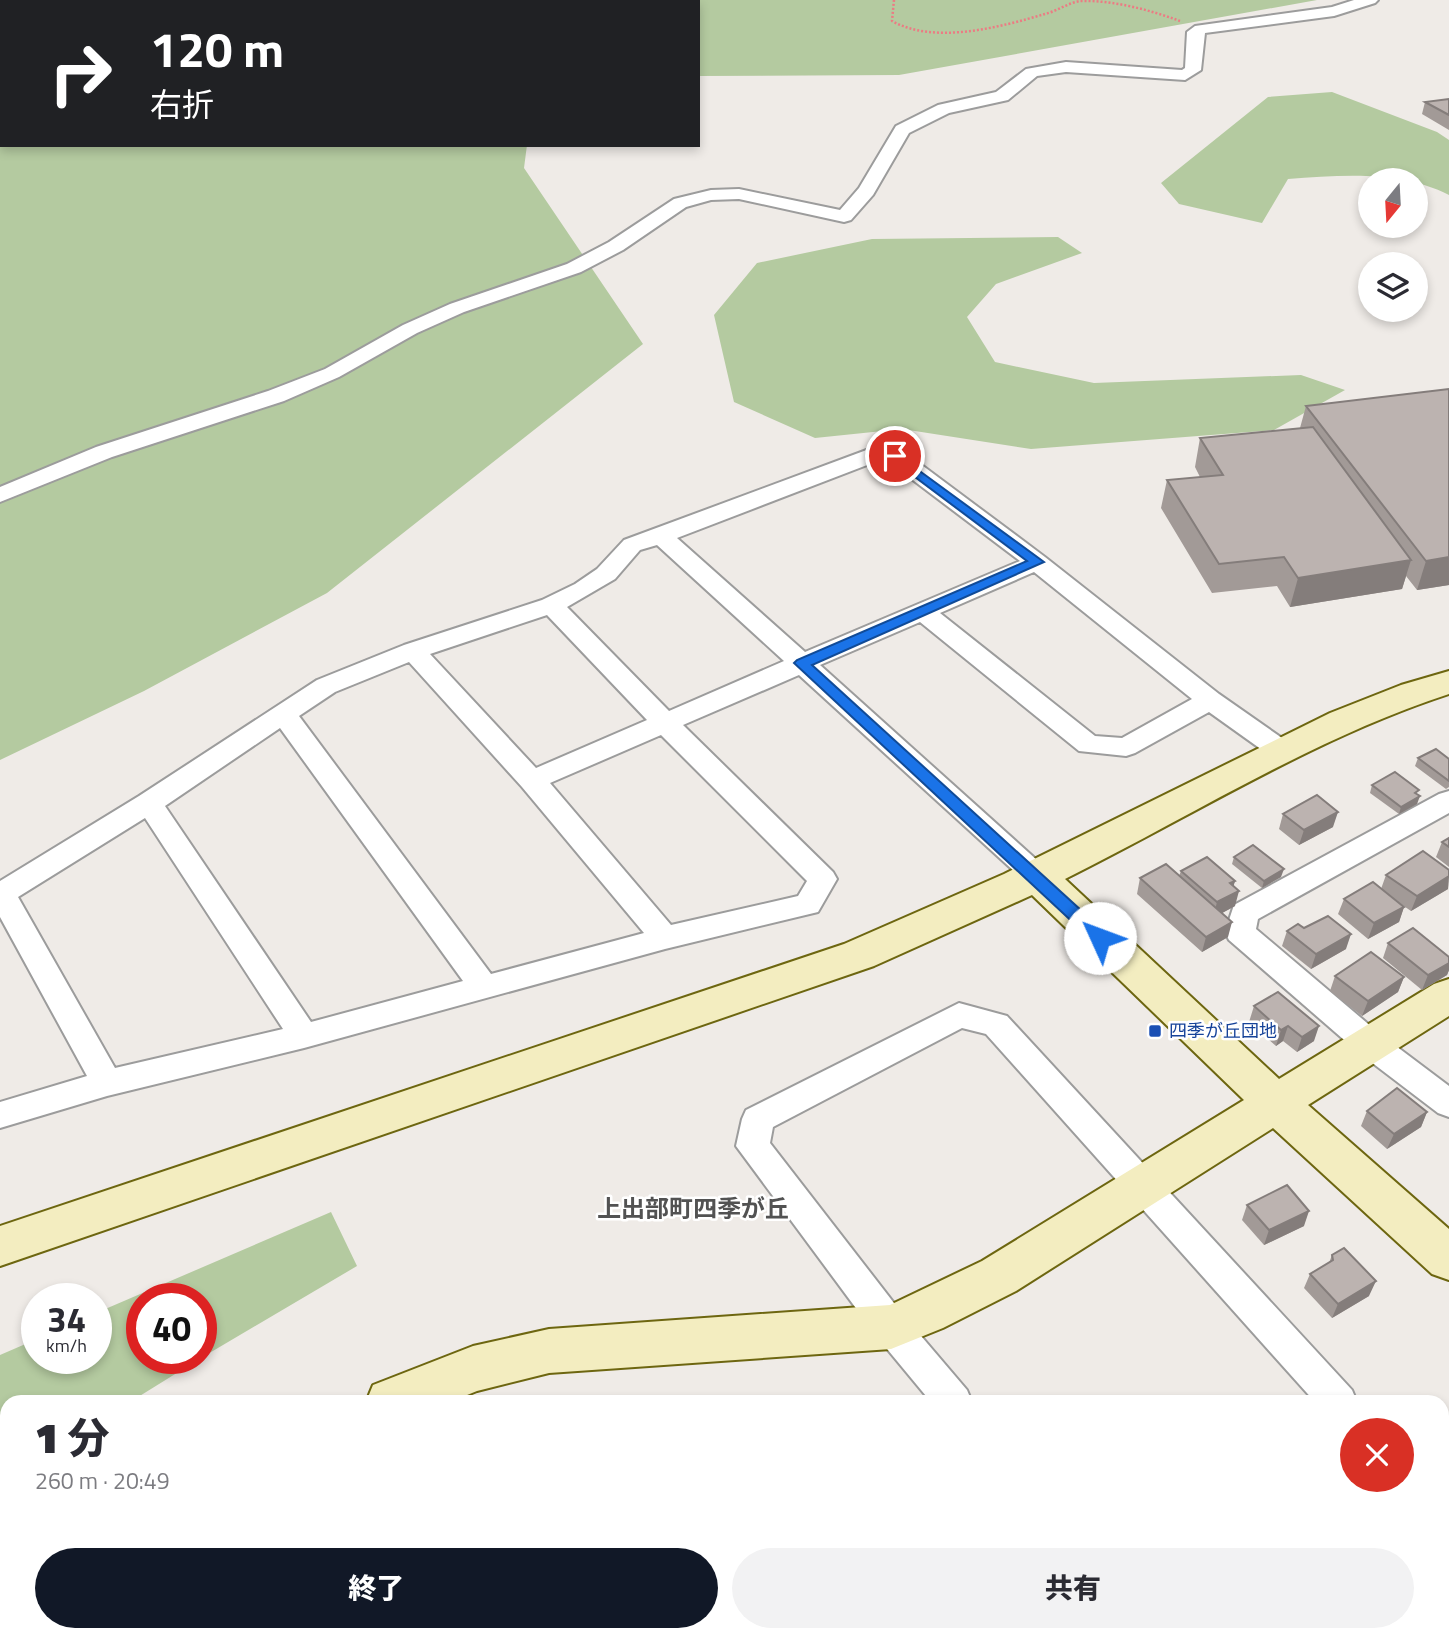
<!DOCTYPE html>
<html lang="ja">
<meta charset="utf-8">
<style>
body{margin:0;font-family:"Titillium Web","Noto Sans JP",sans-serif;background:#f2f2f3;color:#2b2b33;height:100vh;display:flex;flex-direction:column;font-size:26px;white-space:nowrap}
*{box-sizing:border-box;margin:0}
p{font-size:23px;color:#7c7c81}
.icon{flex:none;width:38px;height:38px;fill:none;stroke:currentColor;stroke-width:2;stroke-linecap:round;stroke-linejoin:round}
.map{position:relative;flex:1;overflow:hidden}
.drawer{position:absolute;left:0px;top:1395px;width:1449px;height:247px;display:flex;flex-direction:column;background:#fff;border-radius:21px 21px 0 0;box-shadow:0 4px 10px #0003}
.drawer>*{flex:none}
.banner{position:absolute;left:0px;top:0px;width:700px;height:147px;box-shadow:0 4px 10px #0003;background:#202124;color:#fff;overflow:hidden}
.needle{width:46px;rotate:198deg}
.buttons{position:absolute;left:1358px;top:168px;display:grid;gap:14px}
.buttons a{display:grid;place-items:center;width:70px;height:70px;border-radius:50%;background:#fff;box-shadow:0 4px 10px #0003;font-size:35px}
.speed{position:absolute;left:21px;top:1283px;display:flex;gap:14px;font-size:35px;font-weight:700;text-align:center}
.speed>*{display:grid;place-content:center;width:91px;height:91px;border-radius:50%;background:#fff;box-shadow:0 4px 10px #0003;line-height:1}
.speed small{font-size:18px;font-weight:400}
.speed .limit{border:10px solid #d22;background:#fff;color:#111}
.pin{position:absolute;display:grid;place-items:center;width:60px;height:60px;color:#fff;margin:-30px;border:4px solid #fff;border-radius:50%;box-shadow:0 2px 7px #0007}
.me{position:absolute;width:77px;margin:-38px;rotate:313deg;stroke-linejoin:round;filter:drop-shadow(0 0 5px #0008)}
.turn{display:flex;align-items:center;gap:24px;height:147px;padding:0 35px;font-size:32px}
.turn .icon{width:91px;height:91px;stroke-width:2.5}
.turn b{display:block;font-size:49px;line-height:60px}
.round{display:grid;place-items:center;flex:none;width:74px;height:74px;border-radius:37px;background:#f2f2f3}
.head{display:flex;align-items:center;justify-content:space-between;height:119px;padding:0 35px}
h1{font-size:42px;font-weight:800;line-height:52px}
.cta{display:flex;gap:14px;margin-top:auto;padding:14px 35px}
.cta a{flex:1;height:80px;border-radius:42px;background:#111827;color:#fff;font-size:28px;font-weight:800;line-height:80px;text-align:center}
.cta a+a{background:#f2f2f3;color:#2b2b33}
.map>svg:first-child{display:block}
</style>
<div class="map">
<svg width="1449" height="1640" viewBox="0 0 1449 1640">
<rect width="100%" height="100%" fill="#efebe7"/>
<g fill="#b4caa0">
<polygon points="0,0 1317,0 899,75 698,76 698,2 2,2 2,145 527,145 524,168 643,344 327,593 144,691 0,760"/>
<path d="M1332 92 1437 132 1449 140V195C1401 170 1343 175 1288 179L1262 223 1179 204 1161 183 1268 97Z"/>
<polygon points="1058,237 1082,253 996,284 967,317 995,362 1094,383 1301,375 1345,390 1274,430 1031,449 902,429 815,438 734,402 714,315 757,263 872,239"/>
<polygon points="331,1212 357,1266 201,1358 201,1298 142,1298 142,1358 201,1358 130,1402 7,1402 7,1488 0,1493 0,1355 37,1339 37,1358 96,1358 96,1313"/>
</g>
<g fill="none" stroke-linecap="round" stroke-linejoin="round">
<defs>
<g id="street">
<polygon points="1354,0 1378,0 1375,3 1334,16 1205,33 1201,70 1185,80 1066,72 1037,76 1008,100 949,113 909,133 873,195 851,220 844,222 739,199 711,200 686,207 623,250 581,272 464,312 417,333 339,377 284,401 112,457 0,502 0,487 96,447 268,391 325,369 403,325 450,304 567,264 609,242 674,199 711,190 739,189 840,210 859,188 896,126 938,105 996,92 1026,69 1066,62 1182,70 1185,68 1187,32 1195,26 1332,7"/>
<path d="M872 448 903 451 1045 557 1219 694 1292 745 1295 751 1292 757 1282 760 1272 757 1209 712 1135 753 1126 756 1079 751 920 622 820 665 1048 870 1052 877 1048 884 1038 887 1028 884 799 675 683 725 833 872 837 879 818 912 665 949 304 1048 107 1096 0 1128V1102L87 1076 0 917V881L139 796 317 680 404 645 542 600 575 584 597 569 624 540ZM875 462H889L1020 561 805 652 677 538ZM657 545 784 661 669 711 567 607 615 579 640 550ZM1034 572 1192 699 1122 738 1095 736 940 613ZM547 615 647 720 536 768 430 654ZM409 662 522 787 644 933 491 974 299 716 335 692ZM280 728 463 981 311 1022 165 806ZM661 735 807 881 798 896 671 925 550 783ZM145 818 283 1029 115 1068 18 897Z"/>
<polygon points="1449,791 1449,813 1258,919 1256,929 1380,1034 1449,1086 1449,1117 1438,1113 1358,1052 1229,940 1225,932 1234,905 1439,794"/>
<polygon points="959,1003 1007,1016 1352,1390 1357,1402 1315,1402 986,1034 962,1028 773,1127 770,1143 904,1316 967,1390 972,1402 931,1402 878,1338 736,1146 742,1119 746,1110"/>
<polygon points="1442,1495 1449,1498 1449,1541 1442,1538"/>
<polygon points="1133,1634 1175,1634 1177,1640 1135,1640"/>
</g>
<g id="secondary">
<path d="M1449 671V694C1314 738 1192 816 1065 879L1279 1079 1434 984 1449 979V1016L1308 1105 1449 1229V1280L1432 1274 1273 1128 1016 1291 943 1328 891 1349 549 1373 477 1391 450 1402H366L373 1385 473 1346 549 1329 890 1305 982 1261 1244 1100 1032 895 874 966 0 1266V1226L844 944 1004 874 1330 713 1401 685Z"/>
<polygon points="7,1585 7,1634 23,1634 12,1640 0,1640 0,1588"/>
</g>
</defs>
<use href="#street" stroke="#9c9c9c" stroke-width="4"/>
<use href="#secondary" stroke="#6d6610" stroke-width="4"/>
<path stroke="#ec7b83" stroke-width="2.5" stroke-dasharray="2 2" stroke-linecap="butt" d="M894 0 892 21C935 45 1000 27 1045 14 1057 11 1068 3 1080 1 1113 0 1150 10 1180 21"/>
<use href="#street" fill="#fff" fill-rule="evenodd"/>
<use href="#secondary" fill="#f3edc0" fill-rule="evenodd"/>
</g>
<g fill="#a29a97">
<polygon points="1449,99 1449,130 1422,114 1425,102"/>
<polygon points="1449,389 1449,585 1417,590 1406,576 1402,589 1290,607 1277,586 1212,593 1161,508 1167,480 1200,477 1195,467 1200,438 1300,428 1306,406"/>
<polygon points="1418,758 1449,759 1449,787 1446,789 1415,766"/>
<polygon points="1372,785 1418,795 1417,804 1399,814 1370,793"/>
<polygon points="1283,814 1333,827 1299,845 1279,829"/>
<polygon points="1449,838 1449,867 1436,857 1442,842"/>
<polygon points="1234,857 1281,877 1262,888 1232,864"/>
<polygon points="1449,870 1448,889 1411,911 1395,900 1404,907 1399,922 1368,939 1338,914 1344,899 1381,889 1386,875"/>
<polygon points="1181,871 1235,881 1233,886 1235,906 1222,913 1228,937 1202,952 1137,894 1140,878 1179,876"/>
<polygon points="1304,928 1346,949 1311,969 1282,946 1287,931"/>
<polygon points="1388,943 1449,957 1449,970 1447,975 1422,990 1383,958"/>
<polygon points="1335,976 1404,977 1398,992 1362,1016 1330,991"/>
<polygon points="1278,992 1314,1041 1297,1052 1283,1041 1276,1046 1249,1022 1254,1006"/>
<polygon points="1367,1111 1427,1112 1421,1127 1387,1149 1361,1126"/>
<polygon points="1247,1205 1304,1226 1264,1245 1242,1220"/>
<polygon points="1332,1255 1369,1296 1332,1318 1304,1288 1310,1274 1329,1263"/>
<polygon points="1449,1423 1449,1465 1442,1457 1442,1427"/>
</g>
<g fill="#847d7b">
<polygon points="1449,557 1449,585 1417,590 1426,561"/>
<polygon points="1411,560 1402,589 1290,607 1298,578"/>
<polygon points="1420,796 1417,804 1399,814 1401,807"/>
<polygon points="1338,812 1333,827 1299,845 1304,830"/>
<polygon points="1284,869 1281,877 1262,888 1264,881"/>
<polygon points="1449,876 1448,889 1411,911 1417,896"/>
<polygon points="1235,881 1231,895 1239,891 1235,906 1213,918 1217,902 1230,883"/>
<polygon points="1404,907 1399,922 1368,939 1374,923"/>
<polygon points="1232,922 1228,937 1202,952 1206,937"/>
<polygon points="1351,934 1346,949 1311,969 1316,954"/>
<polygon points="1449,963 1449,970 1447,975 1422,990 1428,975"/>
<polygon points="1404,977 1398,992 1362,1016 1368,1001"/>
<polygon points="1288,1026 1283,1041 1276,1046 1281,1030"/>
<polygon points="1319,1026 1314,1041 1297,1052 1302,1037"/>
<polygon points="1427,1112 1421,1127 1387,1149 1394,1134"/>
<polygon points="1309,1211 1304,1226 1264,1245 1269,1230"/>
<polygon points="1376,1281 1369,1296 1332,1318 1338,1304"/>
</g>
<g fill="#bcb3b0" stroke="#847d7b" stroke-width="2">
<polygon points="1449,99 1449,115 1425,102"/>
<polygon points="1449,389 1449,557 1426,561 1306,406"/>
<polygon points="1313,427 1411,560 1298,578 1284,557 1219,564 1167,480 1223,475 1200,438"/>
<polygon points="1436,749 1449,759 1449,781 1418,758"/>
<polygon points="1395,772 1419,790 1415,793 1420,796 1401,807 1372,785"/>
<polygon points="1317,795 1338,812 1304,830 1283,814"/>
<polygon points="1449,838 1449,847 1442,842"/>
<polygon points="1253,845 1284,869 1264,881 1234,857"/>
<polygon points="1423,851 1449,870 1449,876 1417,896 1386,875"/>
<polygon points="1207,857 1235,881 1230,883 1239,891 1217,902 1181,871"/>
<polygon points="1166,864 1232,922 1206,937 1140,878"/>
<polygon points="1373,882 1404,907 1374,923 1344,899"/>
<polygon points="1328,916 1351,934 1316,954 1287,931 1298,924 1304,928"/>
<polygon points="1413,928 1449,957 1449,963 1428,975 1388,943"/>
<polygon points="1371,952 1404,977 1368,1001 1335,976"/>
<polygon points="1278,992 1319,1026 1302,1037 1288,1026 1281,1030 1254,1006"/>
<polygon points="1397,1088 1427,1112 1394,1134 1367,1111"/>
<polygon points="1287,1185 1309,1211 1269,1230 1247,1205"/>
<polygon points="1344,1248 1376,1281 1338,1304 1310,1274 1333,1260 1332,1255"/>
<polygon points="1449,1423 1449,1442 1442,1433 1442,1427"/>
<polygon points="133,1634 233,1634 235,1640 122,1640"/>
</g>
<polygon fill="#1a73e8" stroke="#114b97" stroke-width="2" points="895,453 1044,562 812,665 1106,933 1109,938 1106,942 1094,942 794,663 797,660 1027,561 891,459 889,456"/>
<rect fill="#1a4fb4" stroke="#fff" stroke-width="2.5" x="1148" y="1024" width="14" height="14" rx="3.5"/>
<g text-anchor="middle" stroke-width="5" stroke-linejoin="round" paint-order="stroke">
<g font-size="18" fill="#164399" stroke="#fff" text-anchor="start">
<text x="1169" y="1037">四季が丘団地</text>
</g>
<g font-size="24" font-weight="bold" fill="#525252" stroke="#fff">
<text x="693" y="1217">上出部町四季が丘</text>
</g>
</g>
</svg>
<div class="buttons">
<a><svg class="needle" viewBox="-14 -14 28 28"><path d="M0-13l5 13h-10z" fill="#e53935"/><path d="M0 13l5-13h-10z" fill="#7c7c81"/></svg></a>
<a><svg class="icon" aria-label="layers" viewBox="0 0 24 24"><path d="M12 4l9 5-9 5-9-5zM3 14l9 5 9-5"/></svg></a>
</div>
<div class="speed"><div>34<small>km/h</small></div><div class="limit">40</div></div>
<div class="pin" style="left:895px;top:456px;background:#d93025"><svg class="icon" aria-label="arrive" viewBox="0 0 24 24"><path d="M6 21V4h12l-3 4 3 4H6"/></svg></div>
<svg class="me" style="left:1100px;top:938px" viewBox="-20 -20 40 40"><circle r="19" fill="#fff"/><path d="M0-13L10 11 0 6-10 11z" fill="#1a73e8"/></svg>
<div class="banner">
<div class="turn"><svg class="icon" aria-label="right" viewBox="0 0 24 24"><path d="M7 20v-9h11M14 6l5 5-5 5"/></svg><div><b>120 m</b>右折</div></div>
</div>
<section class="drawer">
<div class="head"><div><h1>1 分</h1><p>260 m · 20:49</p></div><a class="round" style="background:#d93025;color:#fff"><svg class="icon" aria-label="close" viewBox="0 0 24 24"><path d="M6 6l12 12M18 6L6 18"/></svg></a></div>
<div class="cta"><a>終了</a><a>共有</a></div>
</section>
</div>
